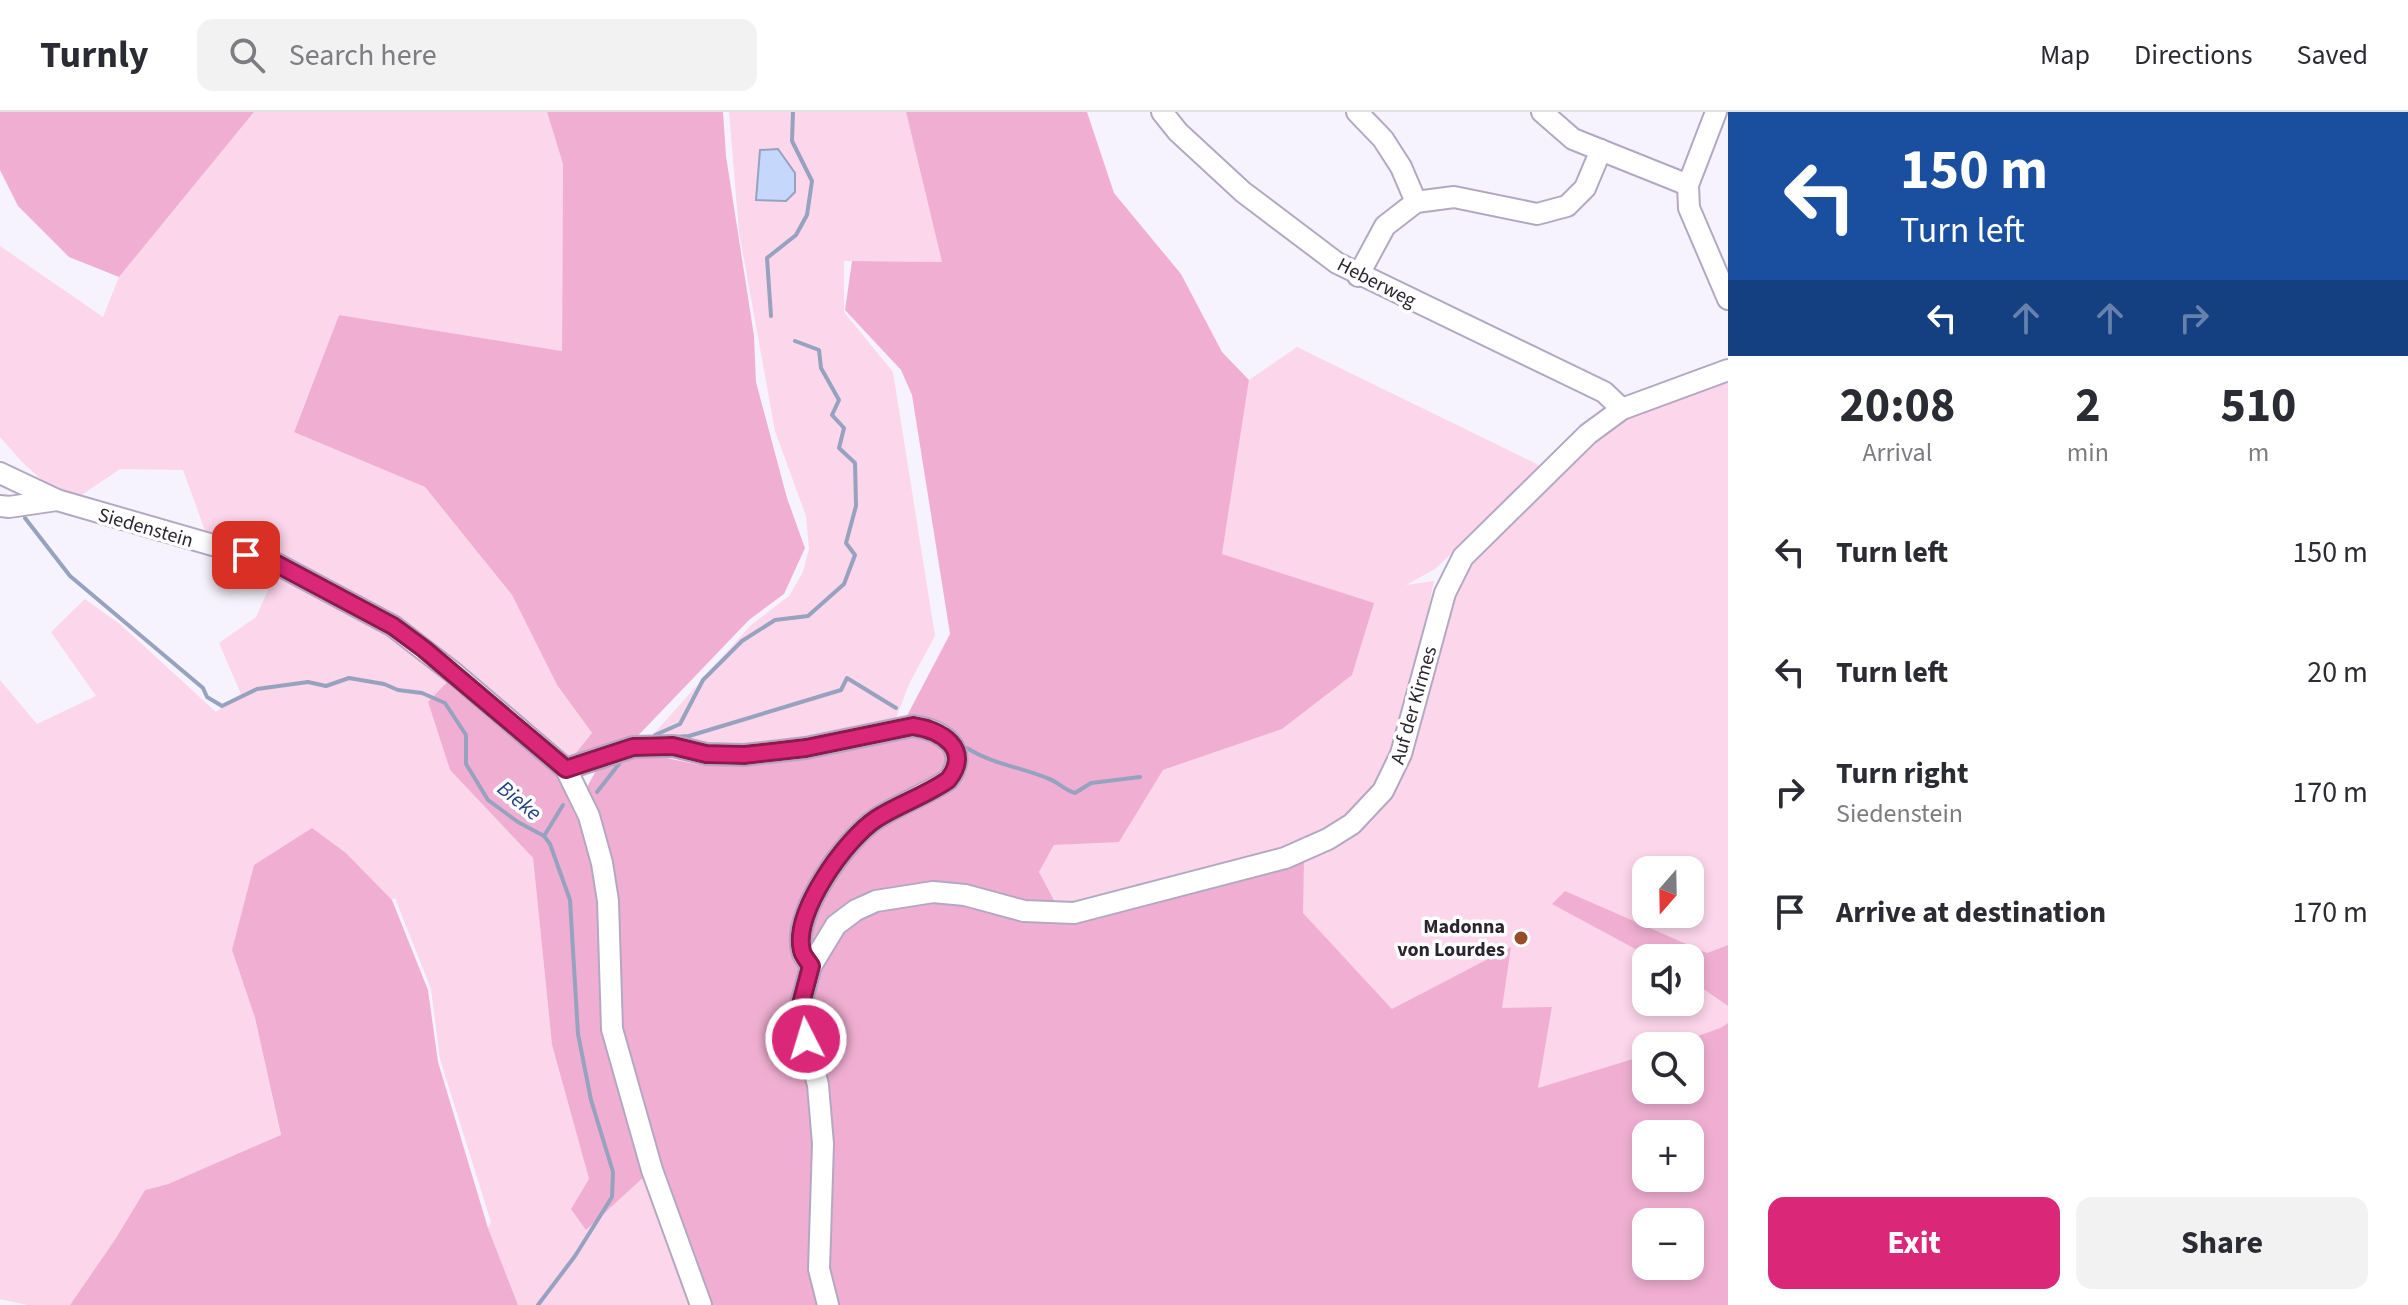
<!DOCTYPE html>
<meta charset="utf-8">
<style>
body{margin:0;font-family:"Source Sans 3",sans-serif;background:#f2f2f3;color:#2b2b33;height:100vh;display:flex;flex-direction:column;font-size:30px;white-space:nowrap}
*{box-sizing:border-box;margin:0}
p{font-size:26px;color:#7c7c81}
.icon{flex:none;width:44px;height:44px;fill:none;stroke:currentColor;stroke-width:2;stroke-linecap:round;stroke-linejoin:round}
.map{position:relative;flex:1;overflow:hidden}
.panel{display:flex;flex-direction:column;background:#fff;width:680px}
.panel>*{flex:none}
.hud{background:#1a4fa0;color:#fff;overflow:hidden}
.needle{width:52px;rotate:200deg}
.buttons{position:absolute;left:1632px;top:744px;display:grid;gap:16px}
.buttons a{display:grid;place-items:center;width:72px;height:72px;border-radius:16px;background:#fff;box-shadow:0 4px 12px #0003;font-size:40px}
.pin{position:absolute;display:grid;place-items:center;width:68px;height:68px;color:#fff;margin:-34px;border-radius:16px;box-shadow:0 4px 12px #0006}
.me{position:absolute;width:88px;margin:-44px;rotate:355deg;stroke-linejoin:round;filter:drop-shadow(0 0 6px #0008)}
.turn{display:flex;align-items:center;gap:28px;height:168px;padding:0 40px;font-size:36px}
.turn .icon{width:104px;height:104px;stroke-width:2.5}
.turn b{display:block;font-size:56px;line-height:68px}
.lanes{display:flex;align-items:center;height:76px;padding:0 40px;background:#0003;justify-content:center;gap:40px;direction:ltr}
.lanes .off{opacity:.35}
.eta{display:flex;justify-content:space-evenly;align-items:center;height:136px;text-align:center}
.eta b{font-size:48px;font-weight:700;line-height:56px}
.action{display:flex;gap:16px;margin-top:auto;padding:16px 40px}
.action a{flex:1;height:92px;border-radius:16px;background:#db2777;color:#fff;font-size:32px;font-weight:700;line-height:92px;text-align:center}
.action a+a{background:#f2f2f3;color:#2b2b33}
ul{padding:0;list-style:none}
li{display:flex;align-items:center;gap:24px;height:120px;padding:0 40px}
li div{flex:1}
li b{display:block;font-size:30px}
li em{font-style:normal}
header{display:flex;align-items:center;gap:48px;box-sizing:border-box;height:112px;padding:0 40px;background:#fff;border-bottom:2px solid #e1e1e2}
header strong{font-size:38px}
nav{display:flex;gap:44px;margin-inline-start:auto;font-size:28px}
.search{width:560px;height:72px;background:#f2f2f3;display:flex;align-items:center;gap:20px;box-sizing:border-box;padding:0 28px;border-radius:16px;color:#7c7c81;font-size:30px}
main{display:flex;flex:1;min-height:0}
.map>svg:first-child{display:block}
</style>
<header>
<strong>Turnly</strong>
<div class="search"><svg class="icon" aria-label="search" viewBox="0 0 24 24"><circle cx="10" cy="10" r="6"/><path d="M15 15l6 6"/></svg>Search here</div>
<nav><a>Map</a><a>Directions</a><a>Saved</a></nav>
</header>
<main>
<div class="map">
<svg width="1728" height="1193" viewBox="0 0 1728 1193">
<rect width="100%" height="100%" fill="#f7f3fe"/>
<g fill="#fcd6ea" fill-rule="evenodd">
<polygon points="254,0 547,0 563,52 562,239 339,203 294,319 425,375 512,483 557,573 592,621 570,648 442,538 395,509 207,424 183,358 120,357 80,384 46,372 22,350 0,325 0,134 103,205 119,165"/>
<polygon points="729,0 906,0 942,150 844,149 844,200 893,260 935,524 910,570 894,611 806,631 736,636 686,627 650,626 751,513 789,484 803,460 809,437 806,404 775,319 739,120"/>
<polygon points="1297,235 1543,355 1435,457 1406,473 1434,469 1410,589 1391,650 1362,698 1294,736 1098,788 1058,794 1039,760 1054,733 1119,729 1163,658 1282,617 1373,491 1222,442 1249,268"/>
<path d="M1728 268V833L1707 841 1565 780 1553 792 1652 846H1646V890H1690V868L1728 894V911C1704 927 1674 934 1646 934V943L1537 977 1552 896 1392 897 1302 801 1304 749 1346 726 1381 696 1408 647 1451 490 1464 458 1557 362 1624 304ZM1646 758H1690V802H1646Z"/>
<polygon points="276,460 387,517 449,568 428,590 450,658 533,746 552,933 589,1067 647,1062 690,1193 518,1193 488,1116 491,1110 440,947 431,877 395,786 392,788 346,741 232,838 255,906 281,1024 168,1072 145,1078 116,1126 70,1193 27,1193 0,1187 0,568 37,612 96,584 51,520 85,487 121,513 216,600 241,582 219,531 256,505"/>
</g>
<g fill="#f0afd2" fill-rule="evenodd">
<polygon points="0,0 254,0 119,165 69,145 18,94 0,58"/>
<polygon points="547,0 723,0 726,44 754,224 756,270 787,386 805,436 784,482 749,508 630,632 570,648 592,621 557,573 512,483 425,375 294,320 339,203 562,239 563,52"/>
<path d="M906 0H1087L1114 81 1181 162 1222 240 1249 268 1222 442 1374 491 1352 563 1282 617 1163 658 1119 730 1054 733 1039 760 1066 810 1304 749 1303 801 1392 897 1511 835 1502 896 1552 895 1538 976 1646 943V978H1690V934H1671L1720 916 1728 911V1193H700L662 1055 647 1062 586 1118 571 1097 589 1067 552 933 533 746 450 658 428 590 449 568 539 645 560 668 575 703 592 696 587 675 599 653 652 643 705 654 759 653 834 638 899 619 950 522 912 283 901 258 845 198 852 149 942 150ZM1646 1022H1690V1066H1646ZM1646 1110H1690V1154H1646Z"/>
<polygon points="312,716 346,741 392,788 428,878 438,950 488,1116 518,1193 70,1193 116,1126 145,1078 168,1072 281,1023 255,906 232,838 254,753"/>
<polygon points="1565,779 1707,841 1728,833 1728,894 1690,868 1690,846 1652,846 1552,792"/>
</g>
<polygon fill="#c5d8fb" stroke="#96a2be" stroke-width="2" points="778,37 795,61 795,80 786,89 756,88 760,38"/>
<g fill="none" stroke-linecap="round" stroke-linejoin="round">
<g stroke="#96a2be" stroke-width="4">
<polyline points="771,204 767,146 796,123 807,103 812,69 792,29 793,0"/>
<polyline points="25,406 70,464 203,576 207,585 222,594 257,577 308,570 326,574 349,566 384,572 398,578 422,581 445,591 466,623 466,652 488,688 518,710 544,724 550,732 570,788 578,922 591,988 613,1060 612,1085 575,1144 538,1193"/>
<polyline points="655,623 680,612 703,568 742,529 775,508 808,504 844,472 855,443 846,431 856,394 855,351 839,336 844,316 832,303 839,288 821,256 819,238 795,229"/>
<polyline points="674,625 689,624 841,578 847,566 896,596"/>
<path d="M967 636C992 652 1020 655 1047 666 1057 669 1064 678 1075 681L1091 671 1140 665"/>
<polyline points="597,680 619,652"/>
<polyline points="544,724 563,693"/>
</g>
<defs>
<g id="minor">
<polyline points="1162,0 1178,20 1243,80 1337,151 1604,280 1622,297"/>
<polyline points="1357,0 1383,27 1401,55 1416,90"/>
<polyline points="1542,0 1573,27 1688,73"/>
<polyline points="1716,0 1688,73 1689,96 1728,187"/>
<polyline points="1358,164 1385,114 1416,90 1454,85 1537,102 1567,94 1585,76 1601,38"/>
<polyline points="0,361 57,388 275,451 393,514 455,562 566,657 589,704 602,751 608,789 612,917 652,1058 701,1193"/>
<polyline points="0,394 9,395 57,388"/>
<path d="M566 657 633 635 673 634 706 642 744 643 806 636 913 614C942 618 972 637 948 668 925 683 899 692 876 707 846 727 792 801 802 839 803 845 808 849 811 854"/>
<polyline points="828,1193 819,1157 823,1032 818,973 806,927 802,888 811,854 836,813 856,798 876,789 933,780 965,783 1024,799 1074,801 1285,746 1328,727 1352,712 1383,679 1401,642 1445,481 1463,445 1588,322 1622,297 1728,258"/>
</g>
</defs>
<use href="#minor" stroke="#b3a8c2" stroke-width="24"/>
<use href="#minor" stroke="#fff" stroke-width="20"/>
</g>
<g fill="none" stroke-linecap="round" stroke-linejoin="round">
<defs>
<path id="route" d="M246 443 275 451 393 514 424 537 566 657 633 635 673 634 706 642 744 643 806 636 913 614C941 618 973 637 948 668 925 684 899 692 876 707 846 727 792 801 802 839 803 844 808 849 811 854L802 888 806 927"/>
</defs>
<use href="#route" stroke="#8e194d" stroke-width="20"/>
<use href="#route" stroke="#db2777" stroke-width="14"/>
</g>
<circle fill="#954e29" stroke="#fff" stroke-width="3" cx="1521" cy="826" r="8"/>
<g text-anchor="middle" stroke-width="7" stroke-linejoin="round" paint-order="stroke">
<g font-size="20" fill="#2a252f" stroke="#fff">
<text transform="translate(1377 170) rotate(27)" y="7">Heberweg</text>
<text transform="translate(146 415) rotate(16)" y="7">Siedenstein</text>
<text transform="translate(1413 593) rotate(-74)" y="7">Auf der Kirmes</text>
</g>
<g font-size="20" font-weight="bold" fill="#2a252f" stroke="#fff" text-anchor="end">
<text x="1505" y="821">Madonna<tspan x="1505" dy="23">von Lourdes</tspan></text>
</g>
<g font-size="22" font-style="italic" fill="#244386" stroke="#fff">
<text transform="translate(520 688) rotate(39)" y="8">Bieke</text>
</g>
</g>
</svg>
<div class="buttons">
<a><svg class="needle" viewBox="-14 -14 28 28"><path d="M0-13l5 13h-10z" fill="#e53935"/><path d="M0 13l5-13h-10z" fill="#7c7c81"/></svg></a>
<a><svg class="icon" aria-label="sound" viewBox="0 0 24 24"><path d="M4 9h4l5-4v14l-5-4H4zM17 9q2 3 0 6"/></svg></a>
<a><svg class="icon" aria-label="search" viewBox="0 0 24 24"><circle cx="10" cy="10" r="6"/><path d="M15 15l6 6"/></svg></a>
<a>+</a>
<a>−</a>
</div>
<div class="pin" style="left:246px;top:443px;background:#d93025"><svg class="icon" aria-label="arrive" viewBox="0 0 24 24"><path d="M6 21V4h12l-3 4 3 4H6"/></svg></div>
<svg class="me" style="left:806px;top:927px" viewBox="-20 -20 40 40"><circle r="17" fill="#db2777" stroke="#fff" stroke-width="3"/><path d="M0-11L8 9 0 5-8 9z" fill="#fff"/></svg>
</div>
<section class="panel">
<div class="hud">
<div class="turn"><svg class="icon" aria-label="left" viewBox="0 0 24 24"><path d="M17 20v-9H6M10 6l-5 5 5 5"/></svg><div><b>150 m</b>Turn left</div></div>
<div class="lanes"><svg class="icon" aria-label="left" viewBox="0 0 24 24"><path d="M17 20v-9H6M10 6l-5 5 5 5"/></svg><svg class="icon off" aria-label="ahead" viewBox="0 0 24 24"><path d="M12 20V5M6 11l6-6 6 6"/></svg><svg class="icon off" aria-label="ahead" viewBox="0 0 24 24"><path d="M12 20V5M6 11l6-6 6 6"/></svg><svg class="icon off" aria-label="right" viewBox="0 0 24 24"><path d="M7 20v-9h11M14 6l5 5-5 5"/></svg></div>
</div>
<div class="eta">
<div><b>20:08</b><p>Arrival</p></div>
<div><b>2</b><p>min</p></div>
<div><b>510</b><p>m</p></div>
</div>
<ul>
<li><svg class="icon" aria-label="left" viewBox="0 0 24 24"><path d="M17 20v-9H6M10 6l-5 5 5 5"/></svg><div><b>Turn left</b></div><em>150 m</em></li>
<li><svg class="icon" aria-label="left" viewBox="0 0 24 24"><path d="M17 20v-9H6M10 6l-5 5 5 5"/></svg><div><b>Turn left</b></div><em>20 m</em></li>
<li><svg class="icon" aria-label="right" viewBox="0 0 24 24"><path d="M7 20v-9h11M14 6l5 5-5 5"/></svg><div><b>Turn right</b><p>Siedenstein</p></div><em>170 m</em></li>
<li><svg class="icon" aria-label="arrive" viewBox="0 0 24 24"><path d="M6 21V4h12l-3 4 3 4H6"/></svg><div><b>Arrive at destination</b></div><em>170 m</em></li>
</ul>
<div class="action"><a>Exit</a><a>Share</a></div>
</section>
</main>
